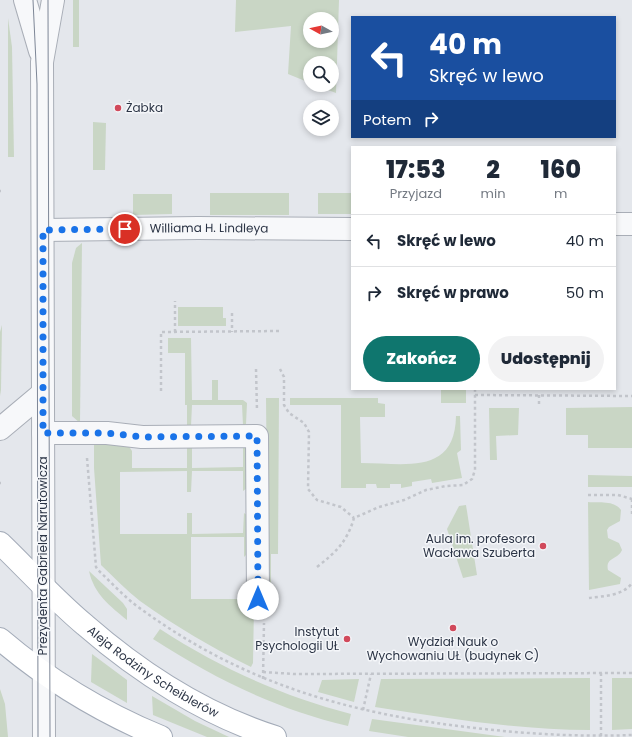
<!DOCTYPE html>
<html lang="pl">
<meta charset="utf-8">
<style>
body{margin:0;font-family:Poppins,sans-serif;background:#f2f2f3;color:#1f2937;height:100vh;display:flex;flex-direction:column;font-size:15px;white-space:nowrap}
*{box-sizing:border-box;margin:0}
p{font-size:13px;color:#747a83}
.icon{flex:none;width:22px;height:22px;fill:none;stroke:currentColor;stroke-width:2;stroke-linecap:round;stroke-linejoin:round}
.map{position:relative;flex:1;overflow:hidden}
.side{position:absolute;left:351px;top:146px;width:265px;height:244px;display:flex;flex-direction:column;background:#fff;border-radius:0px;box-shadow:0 2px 6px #0003}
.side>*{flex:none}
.top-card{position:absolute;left:351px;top:16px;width:265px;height:122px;border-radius:0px;box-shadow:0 2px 6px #0003;background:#1a4fa0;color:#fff;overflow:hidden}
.needle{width:26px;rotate:278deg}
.fabs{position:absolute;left:303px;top:12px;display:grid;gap:8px}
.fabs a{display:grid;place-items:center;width:36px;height:36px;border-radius:50%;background:#fff;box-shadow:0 2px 6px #0003;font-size:20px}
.pin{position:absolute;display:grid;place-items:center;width:34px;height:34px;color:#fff;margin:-17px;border:2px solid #fff;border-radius:50%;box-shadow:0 1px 4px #0007}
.me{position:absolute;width:44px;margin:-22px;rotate:0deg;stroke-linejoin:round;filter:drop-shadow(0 0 3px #0008)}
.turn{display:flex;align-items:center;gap:14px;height:84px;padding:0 12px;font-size:18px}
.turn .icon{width:52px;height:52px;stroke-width:2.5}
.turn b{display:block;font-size:28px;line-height:34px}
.then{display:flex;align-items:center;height:38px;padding:0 12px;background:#0003;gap:8px;font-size:15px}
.eta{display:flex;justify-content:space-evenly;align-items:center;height:68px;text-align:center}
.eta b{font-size:24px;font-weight:800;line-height:28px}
.action{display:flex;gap:8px;margin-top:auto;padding:8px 12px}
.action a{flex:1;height:46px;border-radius:24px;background:#0f766e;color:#fff;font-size:16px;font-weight:800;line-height:46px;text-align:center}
.action a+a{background:#f2f2f3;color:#1f2937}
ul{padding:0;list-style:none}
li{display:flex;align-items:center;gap:12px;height:52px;padding:0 12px;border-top:1px solid #e0e1e3}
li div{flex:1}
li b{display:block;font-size:15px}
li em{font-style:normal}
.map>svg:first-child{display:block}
</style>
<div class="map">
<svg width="632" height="737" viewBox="0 0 632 737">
<rect width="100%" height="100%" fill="#e4e7ec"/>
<g fill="#c9d6c5" fill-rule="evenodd">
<rect x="73" y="0" width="6" height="47"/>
<path d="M236 0H339L336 93 315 85H332V63H310V83L288 74 291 26 235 32ZM310 19H332V41H310Z"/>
<polygon points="8,18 12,47 14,157 8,157"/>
<polygon points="93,122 106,123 105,170 93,170"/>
<rect x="210" y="193" width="79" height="22"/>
<rect x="318" y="193" width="34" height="21"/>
<polygon points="133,194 172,194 172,214 133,215"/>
<polygon points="82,243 80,423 72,416 72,263 76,248"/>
<polygon points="178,307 223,307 223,318 226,318 226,326 178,326"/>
<polygon points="2,325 1,390 0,396 0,332"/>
<polygon points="168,338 191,338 192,400 212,400 212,380 218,380 218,400 243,400 247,403 246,424 243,425 242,405 192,405 191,426 187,426 187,405 185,405 185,353 168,353"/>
<rect x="441" y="389" width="25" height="14"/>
<polygon points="266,398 279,398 278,554 271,554 271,606 268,599"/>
<path d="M290 398H378V403L385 404V417H360L361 463C404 463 455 476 456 416H460L461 450 457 453 462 478 432 483 431 479 412 482V486L401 488V484H390V488H377L376 484H366V488H341V405H290Z"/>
<polygon points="632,407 632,448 588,448 588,435 566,435 566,408"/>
<polygon points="489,408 519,408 518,435 496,436 497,460 490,460"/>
<path d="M94 442 128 445 132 451V468H187V447H192V468L243 467V446L246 448 247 488 243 491V471H192L191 492H187V471L120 472V534H187V513H192V534L243 533 244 513 248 516V553L244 557V537H191V599H249L248 606H254L253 663 251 667C212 648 175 626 140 601 126 590 114 577 101 565L94 468Z"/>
<polygon points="588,475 632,476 632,487 588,487"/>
<path d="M588 502C599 503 614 500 621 510L620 521 609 527 607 530 608 538 619 543 622 550C618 560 605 557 608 570L621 578 620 584 589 590Z"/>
<polygon points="466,505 477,575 463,578 447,529 459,506"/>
<path d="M89 571 123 603 127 609V620C110 606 94 594 89 571Z"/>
<path d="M160 629C220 668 282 696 351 714L348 726C276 709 215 679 153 639Z"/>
<polygon points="92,654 127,680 127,703 91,682"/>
<path d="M590 678V730C518 730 446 718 375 707L381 679Z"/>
<polygon points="612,678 632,678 632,729 612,730"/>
<polygon points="359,679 354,702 318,692 322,680"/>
<polygon points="0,689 5,704 8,737 0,737"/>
<polygon points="152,696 195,721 229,737 207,737 153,715"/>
<polygon points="372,719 505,737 408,737 369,731"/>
</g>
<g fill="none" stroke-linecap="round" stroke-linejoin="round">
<defs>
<g id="minor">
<polyline points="25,0 40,51"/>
<polyline points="615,224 632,224"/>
<path id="s1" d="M43 230 198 228 352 229"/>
<polyline points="0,429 43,393"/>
<polyline points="43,433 107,433 142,437 257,436 258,599"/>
<polyline points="44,737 42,62 53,0"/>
</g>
<g id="major">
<path id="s2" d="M0 543C28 570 55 600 85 625 140 673 206 715 275 737"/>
<path d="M0 639C48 680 103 713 161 737"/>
</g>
</defs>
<use href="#minor" stroke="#a9aeb7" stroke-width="24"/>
<use href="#major" stroke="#a3abb8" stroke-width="24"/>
<g stroke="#c2c5cb" stroke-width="2.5" stroke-dasharray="3 3" stroke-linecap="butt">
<polyline points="0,191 1,191"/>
<polyline points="232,313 232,332"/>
<polyline points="175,332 175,301"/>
<polyline points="256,369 257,411"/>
<polyline points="280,369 284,377 284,405 289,413 304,423 309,432 308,489 317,500 341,507 354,518"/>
<polyline points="161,391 161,332 279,331"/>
<polyline points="475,395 632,396"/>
<polyline points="539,395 539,407"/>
<path d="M87 458 96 567 98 570C112 583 125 598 141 609 244 684 350 714 475 728 528 734 579 737 632 735"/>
<polyline points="0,483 1,483"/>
<polyline points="588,495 618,495 632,499"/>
<polyline points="632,499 632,514"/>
<path d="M317 567C336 552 347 542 354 518L379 507 404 500 426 490 446 486 463 485 472 479 475 470V389"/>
<path d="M589 598C603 596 623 596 632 583"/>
<polyline points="263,672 294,674 632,673"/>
<polyline points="601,673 601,736"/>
<polyline points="263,679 264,623"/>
<polyline points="363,710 371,674"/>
</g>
<use href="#minor" stroke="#f7f8fa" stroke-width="22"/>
<use href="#major" stroke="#fff" stroke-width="22"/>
<g stroke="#7d8696" stroke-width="1">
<polyline points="33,0 37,84 38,737"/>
<polyline points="48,0 50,737"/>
</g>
</g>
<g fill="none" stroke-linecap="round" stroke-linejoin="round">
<polyline stroke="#1a73e8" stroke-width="7" stroke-dasharray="0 12.6" points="125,229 43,230 43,433 107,433 142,437 257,436 258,599"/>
</g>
<g fill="#d1495b" stroke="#f4f6f9" stroke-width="1.5">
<circle cx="118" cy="108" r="4"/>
<circle cx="543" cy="546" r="4"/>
<circle cx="453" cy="628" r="4"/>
<circle cx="347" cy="639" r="4"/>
</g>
<g text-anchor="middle" stroke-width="3" stroke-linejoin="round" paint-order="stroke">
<g font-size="12" fill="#2b3445" stroke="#f4f6f9" text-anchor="end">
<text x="126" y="112" text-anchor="start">Żabka</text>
<text x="535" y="543">Aula im. profesora<tspan x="535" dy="14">Wacława Szuberta</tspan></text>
<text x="339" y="636">Instytut<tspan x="339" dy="14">Psychologii UŁ</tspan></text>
<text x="453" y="646" text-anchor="middle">Wydział Nauk o<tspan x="453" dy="14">Wychowaniu UŁ (budynek C)</tspan></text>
</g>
<g font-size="12" fill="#2b3445" stroke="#f4f6f9">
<text dy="4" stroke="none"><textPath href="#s1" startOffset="166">Williama H. Lindleya</textPath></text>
<text transform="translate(43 556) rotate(-90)" y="4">Prezydenta Gabriela Narutowicza</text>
<text dy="4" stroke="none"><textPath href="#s2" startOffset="201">Aleja Rodziny Scheiblerów</textPath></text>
</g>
</g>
</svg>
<div class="fabs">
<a><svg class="needle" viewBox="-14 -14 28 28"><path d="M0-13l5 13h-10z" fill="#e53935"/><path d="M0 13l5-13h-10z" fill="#747a83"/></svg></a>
<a><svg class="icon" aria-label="search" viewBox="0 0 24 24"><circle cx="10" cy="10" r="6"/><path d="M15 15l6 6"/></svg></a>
<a><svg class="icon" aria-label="layers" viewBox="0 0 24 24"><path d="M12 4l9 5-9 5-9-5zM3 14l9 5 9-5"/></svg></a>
</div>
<div class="pin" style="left:125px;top:229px;background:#d93025"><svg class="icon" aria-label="arrive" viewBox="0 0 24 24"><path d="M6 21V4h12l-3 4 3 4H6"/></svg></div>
<svg class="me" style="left:258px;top:599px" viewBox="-20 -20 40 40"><circle r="19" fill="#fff"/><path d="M0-13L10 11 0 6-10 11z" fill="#1a73e8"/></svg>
<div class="top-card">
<div class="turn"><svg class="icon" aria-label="left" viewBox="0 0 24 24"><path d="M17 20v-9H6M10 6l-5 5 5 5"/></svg><div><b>40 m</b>Skręć w lewo</div></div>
<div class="then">Potem<svg class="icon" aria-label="right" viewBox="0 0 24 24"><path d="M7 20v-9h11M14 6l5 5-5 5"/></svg></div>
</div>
<section class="side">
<div class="eta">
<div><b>17:53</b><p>Przyjazd</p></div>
<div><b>2</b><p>min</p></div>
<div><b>160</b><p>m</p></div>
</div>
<ul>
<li><svg class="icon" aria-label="left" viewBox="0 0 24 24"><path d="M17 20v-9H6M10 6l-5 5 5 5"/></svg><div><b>Skręć w lewo</b></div><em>40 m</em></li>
<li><svg class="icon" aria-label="right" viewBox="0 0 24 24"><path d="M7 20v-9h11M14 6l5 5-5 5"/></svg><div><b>Skręć w prawo</b></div><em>50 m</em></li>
</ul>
<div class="action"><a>Zakończ</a><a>Udostępnij</a></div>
</section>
</div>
